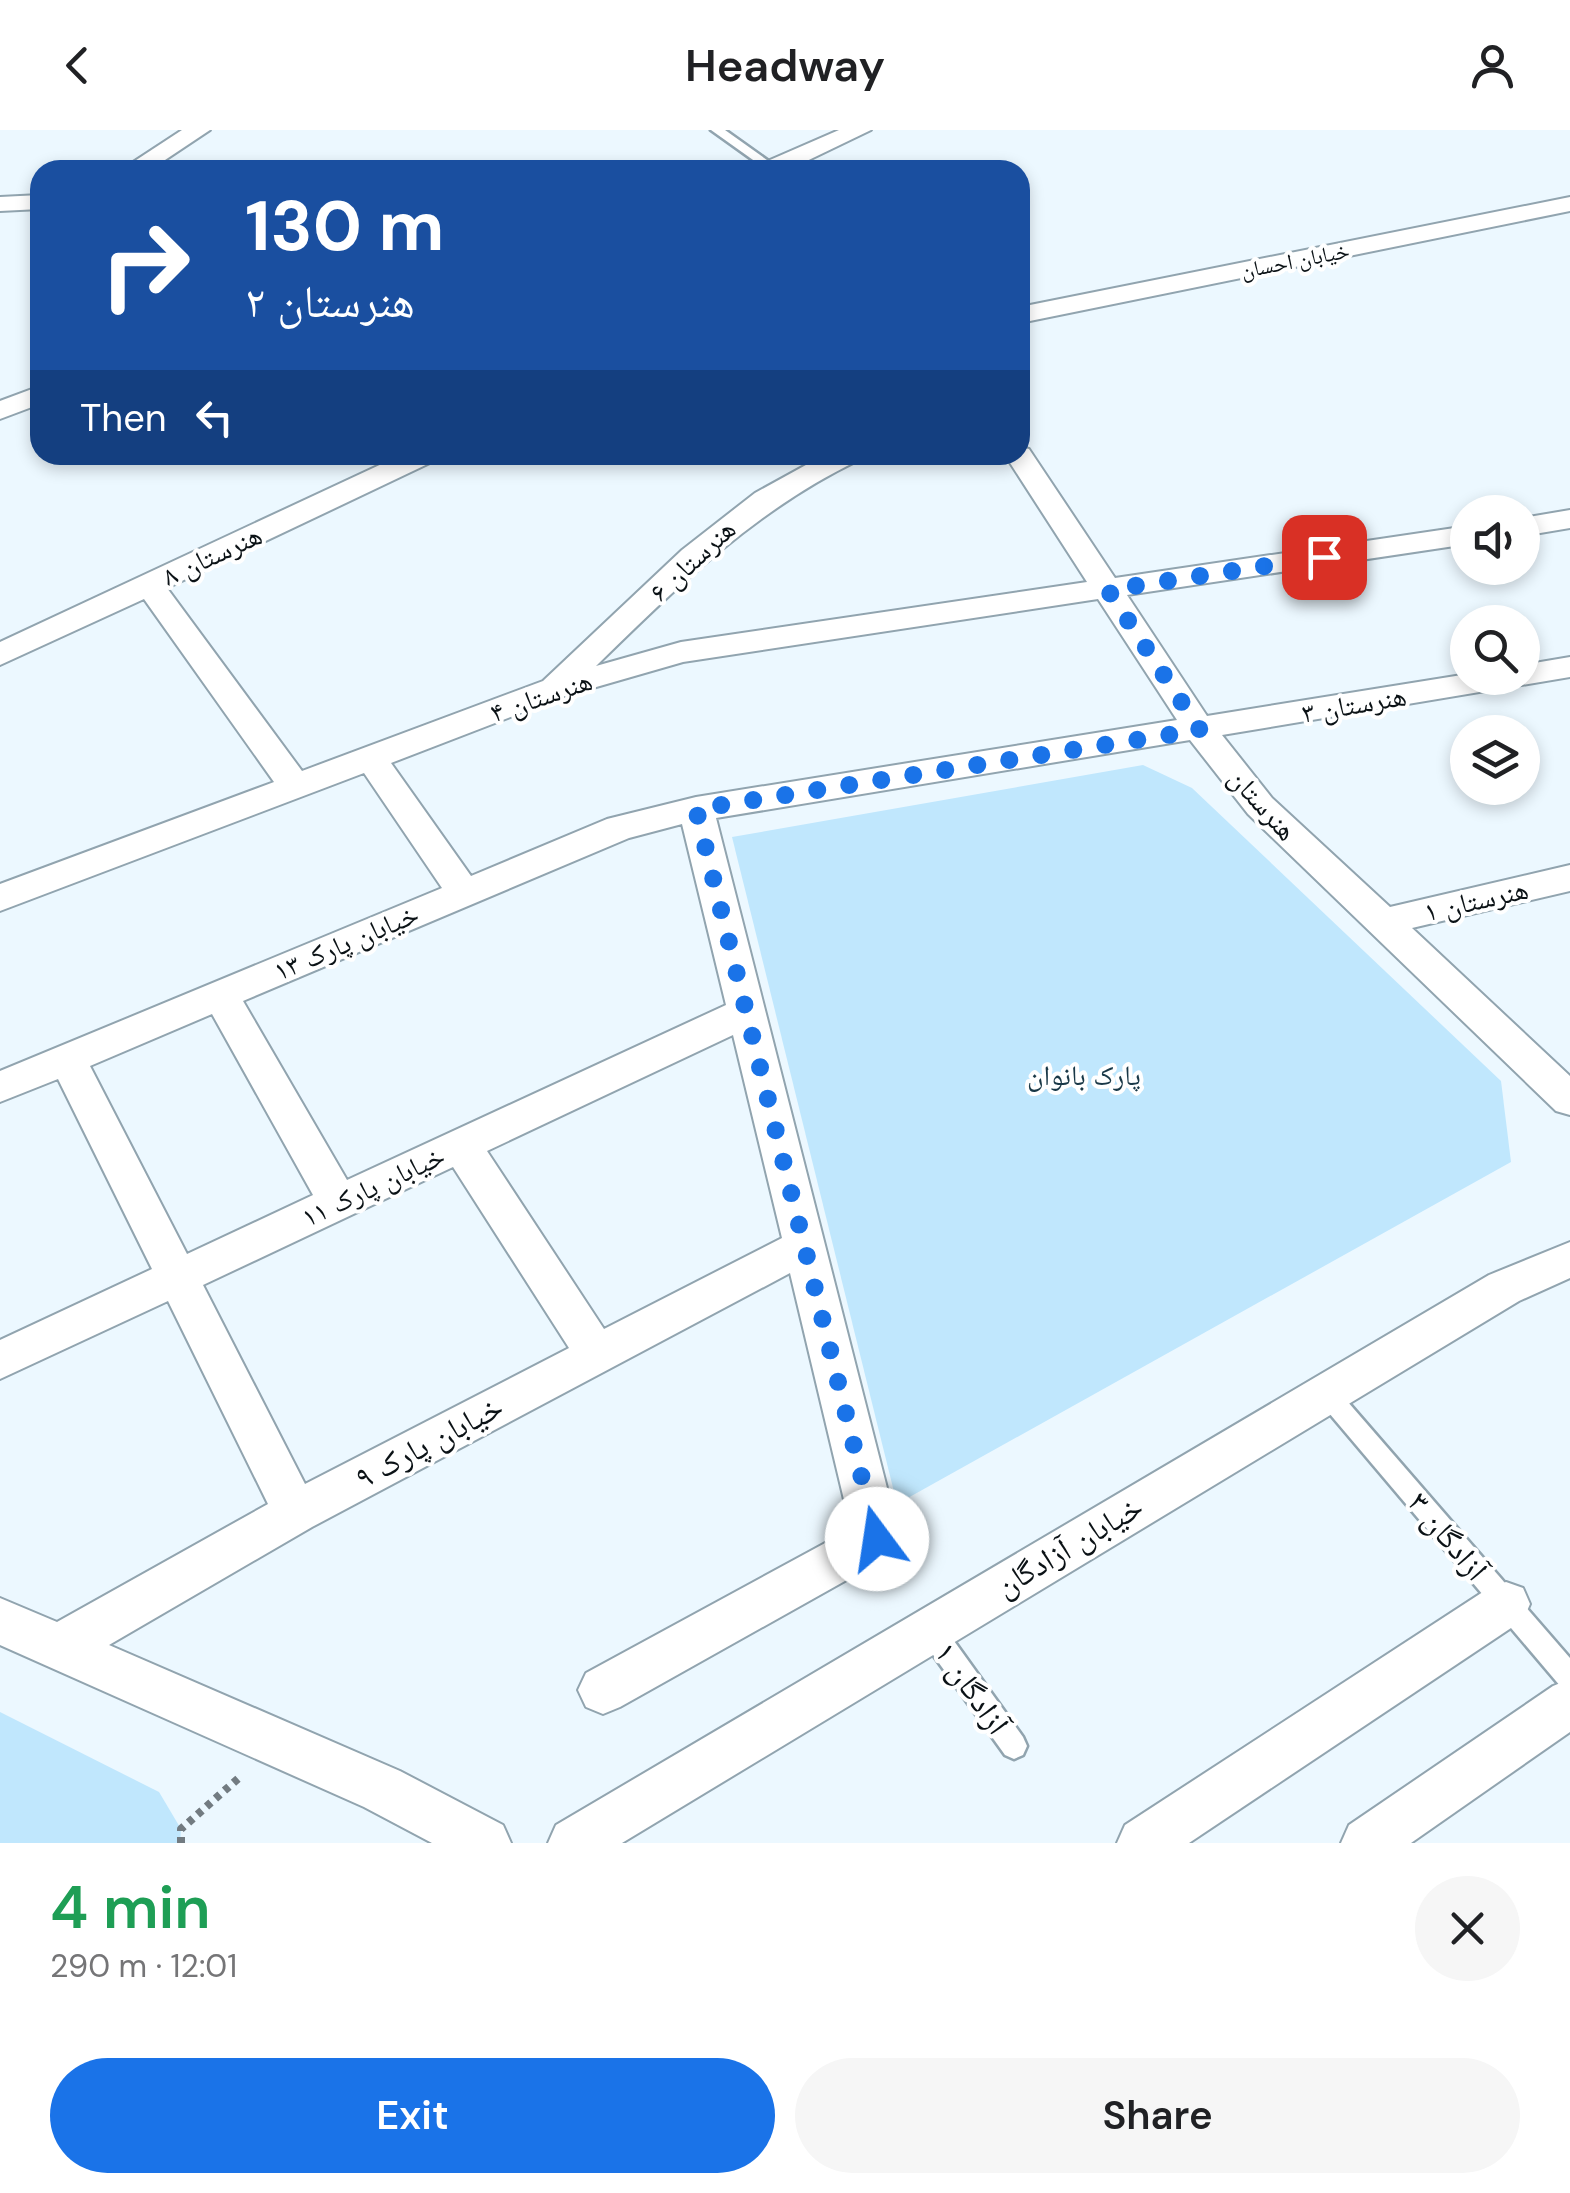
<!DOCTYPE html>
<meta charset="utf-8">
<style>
body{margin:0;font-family:"DM Sans","Noto Naskh Arabic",sans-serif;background:#f6f6f6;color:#202124;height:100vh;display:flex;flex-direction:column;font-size:38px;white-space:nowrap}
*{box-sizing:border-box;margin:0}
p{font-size:32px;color:#757577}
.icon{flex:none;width:55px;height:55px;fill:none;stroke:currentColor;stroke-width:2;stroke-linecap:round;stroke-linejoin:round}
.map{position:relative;height:1713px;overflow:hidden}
.panel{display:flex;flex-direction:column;background:#fff;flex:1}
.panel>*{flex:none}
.hud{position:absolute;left:30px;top:30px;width:1000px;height:305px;border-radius:30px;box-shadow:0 5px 15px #0003;background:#1a4fa0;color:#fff;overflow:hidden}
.buttons{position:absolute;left:1450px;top:365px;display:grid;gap:20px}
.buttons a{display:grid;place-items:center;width:90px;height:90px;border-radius:50%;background:#fff;box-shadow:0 5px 15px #0003;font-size:50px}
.pin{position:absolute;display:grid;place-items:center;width:85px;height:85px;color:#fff;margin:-42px;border-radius:20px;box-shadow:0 5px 15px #0006}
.me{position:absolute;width:110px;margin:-55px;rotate:346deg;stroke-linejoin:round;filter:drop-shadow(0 0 8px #0008)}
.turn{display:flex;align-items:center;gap:35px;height:210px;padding:0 50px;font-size:45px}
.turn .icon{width:130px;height:130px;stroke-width:2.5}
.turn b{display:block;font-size:70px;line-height:85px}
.then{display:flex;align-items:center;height:95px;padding:0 50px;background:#0003;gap:20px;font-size:38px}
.round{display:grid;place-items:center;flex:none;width:105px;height:105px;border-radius:52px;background:#f6f6f6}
.summary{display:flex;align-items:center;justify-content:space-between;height:170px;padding:0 50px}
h1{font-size:60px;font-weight:600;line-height:75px;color:#1e9e55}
.button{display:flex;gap:20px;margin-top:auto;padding:20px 50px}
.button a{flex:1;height:115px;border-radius:60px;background:#1a73e8;color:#fff;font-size:40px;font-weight:600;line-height:115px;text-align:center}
.button a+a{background:#f6f6f6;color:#202124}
header{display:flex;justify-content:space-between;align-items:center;height:130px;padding:0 50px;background:#fff;font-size:45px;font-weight:600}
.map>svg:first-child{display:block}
</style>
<header><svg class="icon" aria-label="back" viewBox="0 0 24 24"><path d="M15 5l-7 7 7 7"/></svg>Headway<svg class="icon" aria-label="person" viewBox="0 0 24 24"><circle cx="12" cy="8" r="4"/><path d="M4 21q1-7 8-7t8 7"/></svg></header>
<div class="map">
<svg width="1570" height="1713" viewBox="0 0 1570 1713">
<rect width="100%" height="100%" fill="#ecf8ff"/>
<g fill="#c0e7fd">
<polygon points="1143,635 1192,658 1501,951 1511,1032 897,1374 732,707"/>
<polygon points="0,1582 159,1662 181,1699 180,1713 0,1713"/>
</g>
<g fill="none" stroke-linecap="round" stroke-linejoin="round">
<defs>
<g id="service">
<polygon points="711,0 725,0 781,40 767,40"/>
<polygon points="1326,1253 1334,1256 1570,1528 1570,1561 1561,1557 1318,1270 1314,1263 1318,1256"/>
<polygon points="930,1487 939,1490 1023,1607 1027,1616 1023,1625 1014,1629 1005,1625 921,1508 917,1499 921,1490"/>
</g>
<g id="minor">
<polygon points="182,0 210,0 150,40 121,40"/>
<polygon points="839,0 871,0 788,40 760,38 763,33"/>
<polygon points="40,65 40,79 0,81 0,67"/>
<polygon points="1570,67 1570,81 1020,193 1020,177"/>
<polygon points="40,256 40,274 0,289 0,271"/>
<path d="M1020 317 1029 319 1115 448 1468 396V414L1127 465 1207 586 1468 544V548H1522V535L1570 527V547L1222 605 1272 668 1390 777 1570 735V761L1412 798 1570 946V985L1556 981 1248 684 1190 610 716 688 900 1409 893 1424 620 1577 603 1584 586 1577 578 1560 586 1543 851 1399 790 1143 312 1397 109 1515 400 1641 503 1695 511 1713H432L364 1677 0 1515V1468L57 1492 268 1374 168 1171 0 1249V1210L152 1139 58 949 0 972V941L442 758 364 643 0 781V754L274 652 144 469 0 535V512L401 325H438L434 331 167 458 302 641 543 551 682 420 755 363 824 325H861L857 331C754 381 677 457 596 536L681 512 1087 452 1005 325H1020ZM1098 469 1177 590 696 667 607 689 471 746 391 633 565 566 683 532ZM682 694 726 875 347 1050 243 871 629 708ZM212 884 313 1065 187 1124 90 936ZM733 905 782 1108 604 1199 487 1021ZM453 1037 569 1218 305 1354 203 1155Z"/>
<polygon points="1570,380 1570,398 1522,406 1522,388"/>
<polygon points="1570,1112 1570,1148 1519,1171 622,1713 548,1713 556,1695 1489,1145"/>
<polygon points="1506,1452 1523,1458 1530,1474 1523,1490 1189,1713 1117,1713 1125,1695 1489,1458"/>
<polygon points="1570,1549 1570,1602 1411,1713 1341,1713 1349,1695 1553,1556"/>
</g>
</defs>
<use href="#service" stroke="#91a4af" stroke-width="5"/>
<use href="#minor" stroke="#91a4af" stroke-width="4"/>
<polyline stroke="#727b81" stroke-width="8" stroke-dasharray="6 6" stroke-linecap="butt" points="181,1713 181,1699 241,1646"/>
<use href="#service" fill="#fff" fill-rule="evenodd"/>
<use href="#minor" fill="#fff" fill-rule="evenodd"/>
</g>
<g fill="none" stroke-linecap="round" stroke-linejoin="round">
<polyline stroke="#1a73e8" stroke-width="18" stroke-dasharray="0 32.4" points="877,1409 696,679 1200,600 1108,460 1324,427"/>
</g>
<g text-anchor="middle" stroke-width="8" stroke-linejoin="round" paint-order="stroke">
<g font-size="22" fill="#0b1216" stroke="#fff">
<text transform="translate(1295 130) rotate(-11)" y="8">خیابان احسان</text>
</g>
<g font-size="28" fill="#0b1216" stroke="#fff">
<text transform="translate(212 425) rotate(-25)" y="10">هنرستان ۸</text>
<text transform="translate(692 430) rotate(-43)" y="10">هنرستان ۶</text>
<text transform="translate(541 566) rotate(-19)" y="10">هنرستان ۴</text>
<text transform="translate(1354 574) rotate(-10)" y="10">هنرستان ۳</text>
<text transform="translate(1263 674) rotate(48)" y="10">هنرستان</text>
<text transform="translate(1476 770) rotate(-13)" y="10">هنرستان ۱</text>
<text transform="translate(346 812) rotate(-23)" y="10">خیابان پارک ۱۳</text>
<text transform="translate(373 1056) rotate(-25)" y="10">خیابان پارک ۱۱</text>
</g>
<g font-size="28" fill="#193847" stroke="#fff">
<text x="1084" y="955">پارک بانوان</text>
</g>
<g font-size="32" fill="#0b1216" stroke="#fff">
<text transform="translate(429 1312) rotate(-28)" y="11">خیابان پارک ۹</text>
<text transform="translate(1448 1406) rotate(50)" y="11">آزادگان ۳</text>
<text transform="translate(1069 1416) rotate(-31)" y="11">خیابان آزادگان</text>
<text transform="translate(972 1558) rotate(55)" y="11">آزادگان ۱</text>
</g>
</g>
</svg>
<div class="buttons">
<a><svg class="icon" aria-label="sound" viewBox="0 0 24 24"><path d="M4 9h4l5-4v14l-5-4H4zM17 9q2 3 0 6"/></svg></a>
<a><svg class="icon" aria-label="search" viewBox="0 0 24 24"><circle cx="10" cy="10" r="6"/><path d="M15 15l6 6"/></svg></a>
<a><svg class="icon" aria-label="layers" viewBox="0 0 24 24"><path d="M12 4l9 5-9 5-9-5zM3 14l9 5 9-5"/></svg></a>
</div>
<div class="pin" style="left:1324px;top:427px;background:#d93025"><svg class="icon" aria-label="arrive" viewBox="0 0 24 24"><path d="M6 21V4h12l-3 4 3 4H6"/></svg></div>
<svg class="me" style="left:877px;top:1409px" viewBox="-20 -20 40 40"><circle r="19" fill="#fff"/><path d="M0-13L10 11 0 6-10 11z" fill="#1a73e8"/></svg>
<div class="hud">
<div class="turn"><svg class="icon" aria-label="right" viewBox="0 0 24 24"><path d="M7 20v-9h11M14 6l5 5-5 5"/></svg><div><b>130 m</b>هنرستان ۲</div></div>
<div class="then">Then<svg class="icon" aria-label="left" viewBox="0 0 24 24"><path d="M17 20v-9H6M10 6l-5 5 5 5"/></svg></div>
</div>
</div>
<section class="panel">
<div class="summary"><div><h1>4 min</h1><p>290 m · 12:01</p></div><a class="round"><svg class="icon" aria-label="close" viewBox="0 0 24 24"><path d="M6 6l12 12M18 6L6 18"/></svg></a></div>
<div class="button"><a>Exit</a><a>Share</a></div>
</section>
